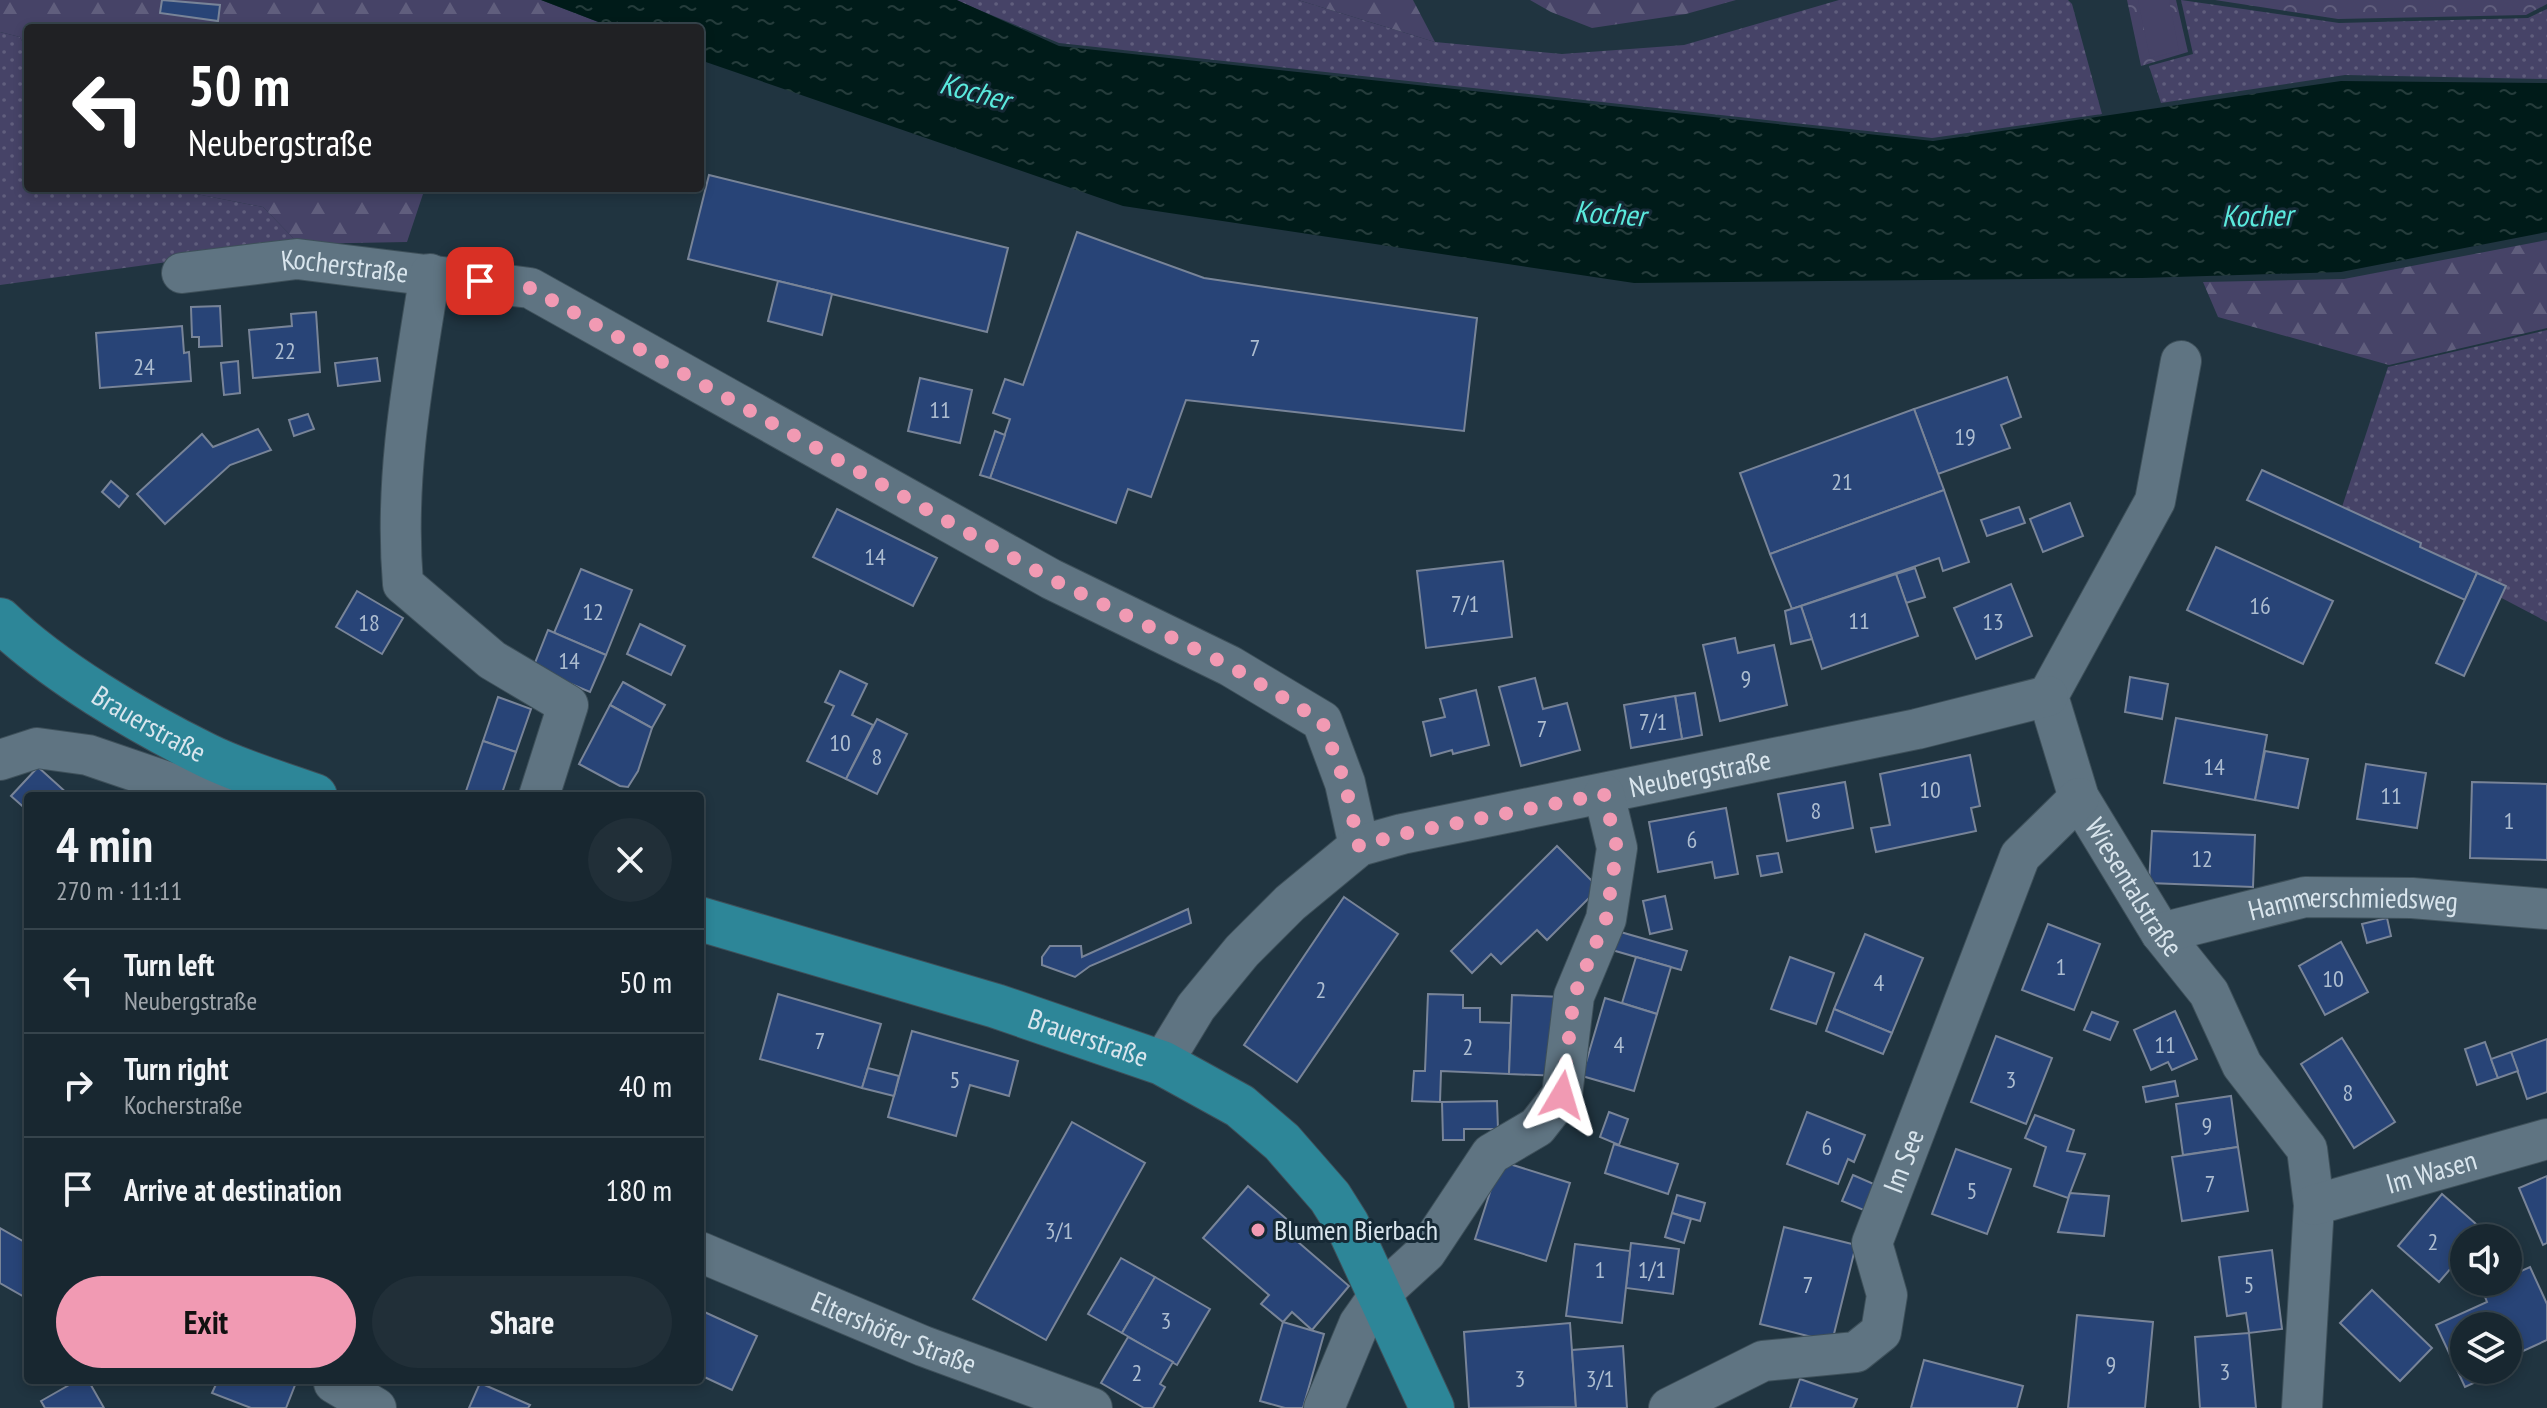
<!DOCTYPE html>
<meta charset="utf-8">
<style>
body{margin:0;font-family:"PT Sans Narrow",sans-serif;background:#212f38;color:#f1f3f6;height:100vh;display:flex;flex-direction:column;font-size:30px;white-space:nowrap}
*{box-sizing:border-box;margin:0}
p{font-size:26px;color:#9fa5ab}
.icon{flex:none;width:44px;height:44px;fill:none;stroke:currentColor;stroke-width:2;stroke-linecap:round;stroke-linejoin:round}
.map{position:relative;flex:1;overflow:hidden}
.panel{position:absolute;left:24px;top:792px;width:680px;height:592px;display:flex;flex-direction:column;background:#182730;border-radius:8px;box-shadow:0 4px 12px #0003,0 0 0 2px #36444c}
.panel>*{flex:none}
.guide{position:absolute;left:24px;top:24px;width:680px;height:168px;border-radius:8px;box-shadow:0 4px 12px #0003,0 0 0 2px #36444c;background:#202124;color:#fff;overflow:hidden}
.controls{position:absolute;left:2450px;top:1224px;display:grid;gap:16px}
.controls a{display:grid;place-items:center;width:72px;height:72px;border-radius:50%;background:#182730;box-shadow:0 4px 12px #0003,0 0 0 2px #36444c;font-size:40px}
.pin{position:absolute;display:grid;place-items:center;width:68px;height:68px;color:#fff;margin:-34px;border-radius:16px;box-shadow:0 4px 12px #0006}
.me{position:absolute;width:88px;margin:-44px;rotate:7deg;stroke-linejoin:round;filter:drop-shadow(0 0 6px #0008)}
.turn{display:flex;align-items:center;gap:28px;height:168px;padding:0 32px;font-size:36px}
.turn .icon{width:104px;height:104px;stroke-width:2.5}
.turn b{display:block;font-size:56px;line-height:68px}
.round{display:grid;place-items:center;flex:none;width:84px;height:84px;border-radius:42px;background:#212f38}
.headline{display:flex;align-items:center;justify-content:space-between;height:136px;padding:0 32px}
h1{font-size:48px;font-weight:800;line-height:60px}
.button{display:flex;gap:16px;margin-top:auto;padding:16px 32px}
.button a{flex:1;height:92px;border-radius:48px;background:#f19ab3;color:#111;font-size:32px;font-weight:800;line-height:92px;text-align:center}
.button a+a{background:#212f38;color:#f1f3f6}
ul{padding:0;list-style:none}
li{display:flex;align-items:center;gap:24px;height:104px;padding:0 32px;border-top:2px solid #36444c}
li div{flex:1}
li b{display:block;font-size:30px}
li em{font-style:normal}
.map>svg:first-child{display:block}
</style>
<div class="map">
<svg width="2547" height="1408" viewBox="0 0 2547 1408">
<defs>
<pattern id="grass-dots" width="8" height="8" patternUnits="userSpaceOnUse" patternTransform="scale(2)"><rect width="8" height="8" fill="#464367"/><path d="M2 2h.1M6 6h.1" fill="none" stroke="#605e7d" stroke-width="1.8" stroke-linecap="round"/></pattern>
<pattern id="forest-firs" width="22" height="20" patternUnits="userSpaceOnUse" patternTransform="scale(2)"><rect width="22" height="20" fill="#464367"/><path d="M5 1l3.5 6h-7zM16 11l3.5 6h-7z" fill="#605e7d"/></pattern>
<pattern id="park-crowns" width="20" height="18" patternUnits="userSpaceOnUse" patternTransform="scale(2)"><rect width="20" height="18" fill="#464367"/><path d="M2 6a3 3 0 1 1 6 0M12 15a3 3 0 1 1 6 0" fill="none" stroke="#605e7d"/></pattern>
<pattern id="water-ripples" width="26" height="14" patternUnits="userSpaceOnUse" patternTransform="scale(2)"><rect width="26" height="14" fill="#001b19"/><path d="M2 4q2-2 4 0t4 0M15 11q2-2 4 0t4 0" fill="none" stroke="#253c3b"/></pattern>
</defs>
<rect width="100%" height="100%" fill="#203440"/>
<g fill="url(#grass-dots)">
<polygon points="955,0 1298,0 1435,42 1562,54 1684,45 1839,0 2068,0 2072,4 2102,114 1932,138 1059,43"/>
<polygon points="2181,0 2339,23 2528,18 2547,9 2547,79 2345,75 2161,103 2149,66 2193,54"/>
<polygon points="0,32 20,37 28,54 28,188 166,188 263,207 299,244 0,285"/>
<polygon points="2547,330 2547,622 2340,513 2388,367"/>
</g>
<g fill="url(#forest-firs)">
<polygon points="0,0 541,0 614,28 28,28 28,54 20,37 0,32"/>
<polygon points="1298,0 1413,0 1435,42"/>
<polygon points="1530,0 1736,0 1686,14 1592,28 1551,12"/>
<polygon points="166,188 425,188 407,242 299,244 263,207"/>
<polygon points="2547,240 2547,328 2389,365 2218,317 2203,282 2344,279"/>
</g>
<g fill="url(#park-crowns)">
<polygon points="2127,0 2176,0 2188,52 2141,66"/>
<polygon points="2215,0 2547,0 2547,4 2526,15 2338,19"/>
</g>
<polygon fill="#464367" points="2138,0 2169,0 2179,51 2150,58"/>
<polygon fill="url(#water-ripples)" points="541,0 957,0 1059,46 1933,141 2341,81 2547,83 2547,232 2341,272 2142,278 1634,283 1123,206 700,60 700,28 614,28"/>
<g fill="#284477" stroke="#788498" stroke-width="2">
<polygon points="162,0 220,5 218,21 160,13"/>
<polygon points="709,175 1008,248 987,332 688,259"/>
<polygon points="1077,232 1204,278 1477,318 1464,431 1186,400 1151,497 1128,489 1116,523 990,478 1010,419 993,413 1005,379 1023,385"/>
<polygon points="778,281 832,294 822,335 768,321"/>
<polygon points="220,306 222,346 199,347 199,337 192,337 191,307"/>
<polygon points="316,312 320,372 253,378 249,330 292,326 291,314"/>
<polygon points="182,326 184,353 189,352 191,381 100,388 96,333"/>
<polygon points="377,358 380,381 338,386 335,363"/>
<polygon points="238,361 240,393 224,395 221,363"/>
<polygon points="2007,377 2021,417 2001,425 2010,448 1938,474 1914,409"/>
<polygon points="920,378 972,390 960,443 908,431"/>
<polygon points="1914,409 1944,490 1770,554 1740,473"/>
<polygon points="308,414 314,429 294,436 289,420"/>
<polygon points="258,429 271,450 230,465 165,524 137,494 202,434 213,447"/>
<polygon points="995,431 1005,435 990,478 980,475"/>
<polygon points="2262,470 2421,543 2420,547 2477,573 2465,600 2247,500"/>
<polygon points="111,481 128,496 119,507 102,492"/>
<polygon points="1944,490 1969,562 1943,571 1939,558 1792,609 1770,554"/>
<polygon points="2070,503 2083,536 2043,552 2030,519"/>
<polygon points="2019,507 2025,523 1987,536 1981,520"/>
<polygon points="837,509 937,558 913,606 813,557"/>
<polygon points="2216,547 2333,601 2303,664 2187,610"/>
<polygon points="1503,561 1512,637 1426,648 1417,571"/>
<polygon points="1915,568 1925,597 1906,603 1896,574"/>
<polygon points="581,569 632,590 606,655 554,633"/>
<polygon points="2477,573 2506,586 2464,676 2436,663"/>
<polygon points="1896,574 1918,636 1822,669 1801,606"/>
<polygon points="2011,584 2032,636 1976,659 1954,608"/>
<polygon points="357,591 403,618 382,654 336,627"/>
<polygon points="1801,606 1812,639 1791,644 1785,611"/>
<polygon points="640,624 685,646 671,675 627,654"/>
<polygon points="548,630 606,655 590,692 533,668"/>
<polygon points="1735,638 1738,653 1774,645 1787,705 1720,721 1703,645"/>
<polygon points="840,671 867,684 852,715 873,725 846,779 807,761 834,706 825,702"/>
<polygon points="2130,677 2168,684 2162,719 2125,712"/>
<polygon points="1535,678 1543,709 1567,703 1580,750 1521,766 1499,687"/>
<polygon points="623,682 665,705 652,728 610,705"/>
<polygon points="1476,690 1489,745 1453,754 1452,750 1431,756 1423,722 1445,717 1440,699"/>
<polygon points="1695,693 1702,735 1682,739 1675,696"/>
<polygon points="1675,696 1682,739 1631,748 1624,705"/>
<polygon points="498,697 531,709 516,752 483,741"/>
<polygon points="610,705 652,728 638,771 628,787 620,786 579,764"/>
<polygon points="2176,718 2267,735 2255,800 2164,783"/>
<polygon points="877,719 907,734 877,794 846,779"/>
<polygon points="483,741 516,752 501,796 482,796 466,791"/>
<polygon points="2265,751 2308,759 2298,808 2255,800"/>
<polygon points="1970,755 1980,806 1971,808 1976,831 1876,852 1871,828 1890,825 1880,774"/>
<polygon points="2366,764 2426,773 2417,828 2357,819"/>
<polygon points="38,767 69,795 28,796 28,811 11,796"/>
<polygon points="1845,782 1853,828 1787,841 1778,794"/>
<polygon points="2472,782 2547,784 2547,860 2470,858"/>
<polygon points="1726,808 1738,874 1715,878 1712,862 1658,872 1649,822"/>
<polygon points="2152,831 2255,835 2253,887 2149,883"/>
<polygon points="1557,846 1599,888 1547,940 1537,930 1501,964 1491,954 1472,973 1451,951"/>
<polygon points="1778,853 1782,872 1761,876 1757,856"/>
<polygon points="1665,896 1672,929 1650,934 1643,901"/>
<polygon points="1344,897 1398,934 1297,1082 1244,1045"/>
<polygon points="1188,909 1191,923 1090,966 1075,977 1042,965 1042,957 1050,946 1081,946 1082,957"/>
<polygon points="2387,918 2391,936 2367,943 2362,924"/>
<polygon points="2048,924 2100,944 2074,1010 2022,990"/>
<polygon points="1617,931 1687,951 1681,970 1612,950"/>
<polygon points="1865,934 1923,958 1892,1033 1834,1009"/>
<polygon points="2341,942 2368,992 2325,1015 2299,966"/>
<polygon points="1636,957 1671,967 1657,1014 1622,1003"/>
<polygon points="1790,957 1834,973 1816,1024 1771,1009"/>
<polygon points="778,994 881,1024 862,1088 760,1059"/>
<polygon points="1428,994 1463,995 1463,1008 1480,1008 1480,1022 1511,1023 1509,1074 1441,1071 1440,1102 1412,1101 1414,1071 1425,1071"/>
<polygon points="1512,995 1564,997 1561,1076 1509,1074"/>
<polygon points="1605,998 1657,1014 1634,1091 1582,1076"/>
<polygon points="1834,1009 1892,1033 1883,1054 1826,1031"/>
<polygon points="2175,1011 2197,1059 2172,1070 2168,1062 2151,1070 2134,1030"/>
<polygon points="2092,1012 2118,1022 2110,1040 2084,1030"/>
<polygon points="912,1031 1018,1061 1009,1096 970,1085 956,1136 888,1117"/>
<polygon points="1996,1036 2052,1058 2026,1124 1971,1102"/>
<polygon points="2342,1038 2395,1122 2354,1148 2301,1064"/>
<polygon points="2547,1039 2547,1092 2527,1099 2511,1052"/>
<polygon points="2485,1042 2498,1078 2477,1085 2465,1049"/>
<polygon points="2511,1052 2518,1071 2498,1078 2491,1059"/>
<polygon points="868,1068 899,1076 894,1096 862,1088"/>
<polygon points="2175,1081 2178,1096 2146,1102 2143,1087"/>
<polygon points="2231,1096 2238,1147 2183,1155 2176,1104"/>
<polygon points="1497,1101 1498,1129 1464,1129 1464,1140 1443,1140 1442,1102"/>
<polygon points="1609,1112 1628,1119 1619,1145 1600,1137"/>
<polygon points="1807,1112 1865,1135 1854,1162 1848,1159 1838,1184 1787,1164"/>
<polygon points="2035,1115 2074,1130 2067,1151 2085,1154 2068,1198 2034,1186 2046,1147 2025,1138"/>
<polygon points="1072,1122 1145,1163 1046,1340 973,1299"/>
<polygon points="1614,1144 1678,1164 1668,1194 1605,1173"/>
<polygon points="2238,1147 2248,1211 2182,1221 2172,1157"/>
<polygon points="1956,1149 2011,1169 1987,1234 1932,1214"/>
<polygon points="1500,1161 1570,1183 1546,1261 1475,1239"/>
<polygon points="1853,1175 1876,1185 1866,1211 1842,1201"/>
<polygon points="2547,1176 2547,1243 2543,1245 2519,1188"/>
<polygon points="1248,1186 1290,1222 1283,1229 1349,1286 1312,1330 1292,1312 1283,1322 1261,1304 1269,1295 1203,1238"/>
<polygon points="2070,1193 2109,1196 2104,1236 2058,1232"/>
<polygon points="2442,1194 2484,1231 2477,1238 2464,1238 2464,1253 2439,1282 2398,1246"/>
<polygon points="1677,1195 1705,1203 1700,1221 1672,1213"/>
<polygon points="1672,1213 1691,1219 1684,1243 1665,1237"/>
<polygon points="1784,1227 1856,1245 1832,1342 1760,1324"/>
<polygon points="0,1228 28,1244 28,1299 0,1283"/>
<polygon points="1631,1243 1679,1249 1673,1294 1626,1288"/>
<polygon points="1575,1244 1630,1251 1622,1323 1566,1316"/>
<polygon points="2272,1250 2282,1329 2249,1333 2246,1313 2227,1316 2219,1257"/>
<polygon points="1121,1258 1155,1277 1122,1333 1088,1314"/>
<polygon points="2530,1267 2547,1304 2547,1340 2512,1356 2516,1364 2508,1367 2508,1326 2464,1326 2464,1370 2502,1370 2465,1387 2436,1325 2487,1302 2482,1289 2498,1282 2508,1282 2508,1277"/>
<polygon points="1155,1277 1210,1309 1177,1365 1122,1333"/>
<polygon points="2372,1290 2432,1348 2400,1381 2340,1323"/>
<polygon points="700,1310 757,1336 732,1390 700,1375"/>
<polygon points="2077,1315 2153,1322 2145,1408 2068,1408"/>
<polygon points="1283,1322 1324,1334 1303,1408 1285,1408 1260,1401"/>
<polygon points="1570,1323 1576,1407 1469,1408 1464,1332"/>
<polygon points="2249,1333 2256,1408 2200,1408 2195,1337"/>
<polygon points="1128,1337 1173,1362 1160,1384 1165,1387 1153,1408 1144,1408 1101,1383"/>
<polygon points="1623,1346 1627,1408 1576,1408 1572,1350"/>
<polygon points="1924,1360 2023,1386 2017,1408 1911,1408"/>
<polygon points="1800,1379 1857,1399 1853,1408 1790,1408"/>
<polygon points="78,1380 88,1380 104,1408 45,1408 41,1401"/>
<polygon points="218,1380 297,1380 286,1408 251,1408 212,1393"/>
<polygon points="480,1383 530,1405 528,1408 469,1408"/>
</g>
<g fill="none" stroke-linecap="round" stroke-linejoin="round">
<defs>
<g id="minor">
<path id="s1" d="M182 273 297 259 530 288 1051 579 1230 666 1322 721 1345 783 1359 846"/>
<path d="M430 274C413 379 394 478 403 584L492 660 568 705 539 796"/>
<path id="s2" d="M2181 361 2155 501 2048 696 2079 798 2161 933 2209 993 2242 1065 2307 1149 2314 1205 2302 1408"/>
<polyline points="0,760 37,748 88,755 182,787 265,778"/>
<path id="s3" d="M2161 933 2305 897 2412 898 2547 909"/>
<path id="s4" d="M1162 1063 1196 1007 1242 951 1290 903 1359 846 1402 834 1917 729 2048 696"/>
<path id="s5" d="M2314 1205 2547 1139"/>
<path id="s6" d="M700 1252 923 1346 1092 1408"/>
<polyline points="334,1383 376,1408"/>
<polyline points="1324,1408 1359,1324 1380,1294 1426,1252 1491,1154 1537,1127 1562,1095 1574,996 1606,919 1617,848 1604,794"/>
<path id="s7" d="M1669 1408 1763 1361 1856 1352 1881 1332 1887 1295 1872 1243 2020 856 2079 798"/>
</g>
<g id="major">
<path id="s8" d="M0 620C53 671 139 722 206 755 240 772 279 783 315 796"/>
<path id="s9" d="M700 919 996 1006 1162 1063 1240 1106 1282 1142 1330 1197 1347 1224 1432 1408"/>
</g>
</defs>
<use href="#minor" stroke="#3e505a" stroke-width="42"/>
<use href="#major" stroke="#3e505a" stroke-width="46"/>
<use href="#minor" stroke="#5f7482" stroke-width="40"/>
<use href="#major" stroke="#2d8698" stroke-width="44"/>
</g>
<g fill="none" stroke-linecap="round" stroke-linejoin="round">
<polyline stroke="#f19ab3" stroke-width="14" stroke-dasharray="0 25.2" points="480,281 530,288 1051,579 1230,666 1322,721 1345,783 1359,846 1402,834 1604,794 1617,848 1606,919 1574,996 1562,1095"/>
</g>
<circle fill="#f19ab3" stroke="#162935" stroke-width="3" cx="1258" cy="1230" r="8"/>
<g text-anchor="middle" stroke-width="6" stroke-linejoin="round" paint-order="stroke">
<g font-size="24" fill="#adbdd0">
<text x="1255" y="356">7</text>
<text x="285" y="359">22</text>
<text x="144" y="375">24</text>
<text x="940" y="418">11</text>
<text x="1965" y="445">19</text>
<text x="1842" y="490">21</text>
<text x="875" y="565">14</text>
<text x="1465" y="612">7/1</text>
<text x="2260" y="614">16</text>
<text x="593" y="620">12</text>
<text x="1859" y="629">11</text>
<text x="1993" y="630">13</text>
<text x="369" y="631">18</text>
<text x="569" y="669">14</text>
<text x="1746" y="687">9</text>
<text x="1653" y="730">7/1</text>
<text x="1542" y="737">7</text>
<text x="840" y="751">10</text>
<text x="877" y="765">8</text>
<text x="2214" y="775">14</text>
<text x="1930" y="798">10</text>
<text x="2391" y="804">11</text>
<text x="1816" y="819">8</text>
<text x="2509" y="829">1</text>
<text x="1692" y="848">6</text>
<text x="2202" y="867">12</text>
<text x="2061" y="975">1</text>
<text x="2333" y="987">10</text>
<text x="1879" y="991">4</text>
<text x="1321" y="998">2</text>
<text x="820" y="1049">7</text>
<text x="1619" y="1053">4</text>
<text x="2165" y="1053">11</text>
<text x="1468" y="1055">2</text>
<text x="955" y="1088">5</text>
<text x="2011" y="1088">3</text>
<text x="2348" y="1101">8</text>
<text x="2207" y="1134">9</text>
<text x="1827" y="1155">6</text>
<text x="2210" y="1192">7</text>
<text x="1972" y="1199">5</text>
<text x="1059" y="1239">3/1</text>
<text x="2433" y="1250">2</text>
<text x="1600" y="1278">1</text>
<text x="1652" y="1278">1/1</text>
<text x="1808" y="1293">7</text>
<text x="2249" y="1293">5</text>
<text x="1166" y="1329">3</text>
<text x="2111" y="1373">9</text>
<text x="2225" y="1380">3</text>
<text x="1137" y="1381">2</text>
<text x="1520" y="1387">3</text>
<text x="1600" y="1387">3/1</text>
</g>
<g font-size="28" fill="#d9e5ed" stroke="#162935">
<text dy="10" stroke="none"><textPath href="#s1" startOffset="164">Kocherstraße</textPath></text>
<text dy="10" stroke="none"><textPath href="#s8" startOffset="182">Brauerstraße</textPath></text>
<text dy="10" stroke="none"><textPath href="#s4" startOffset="644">Neubergstraße</textPath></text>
<text dy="10" stroke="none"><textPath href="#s2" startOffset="576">Wiesentalstraße</textPath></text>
<text dy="10" stroke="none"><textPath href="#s3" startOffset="196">Hammerschmiedsweg</textPath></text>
<text dy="10" stroke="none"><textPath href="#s9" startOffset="406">Brauerstraße</textPath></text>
<text dy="10" stroke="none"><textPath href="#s7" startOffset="410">Im See</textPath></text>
<text dy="10" stroke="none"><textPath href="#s5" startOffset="122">Im Wasen</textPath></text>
<text dy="10" stroke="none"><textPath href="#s6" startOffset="210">Eltershöfer Straße</textPath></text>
</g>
<g font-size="28" fill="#d9e5ed" stroke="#162935" text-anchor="start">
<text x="1274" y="1240">Blumen Bierbach</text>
</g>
<g font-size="30" font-style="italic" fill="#5ae9dd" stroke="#162935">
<text transform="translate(975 92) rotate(15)" y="10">Kocher</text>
<text transform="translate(1610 214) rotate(4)" y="10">Kocher</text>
<text transform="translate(2257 216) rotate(-1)" y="10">Kocher</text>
</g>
</g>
</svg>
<div class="controls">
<a><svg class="icon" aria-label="sound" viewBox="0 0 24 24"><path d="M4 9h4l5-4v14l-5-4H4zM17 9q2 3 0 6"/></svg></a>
<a><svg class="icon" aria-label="layers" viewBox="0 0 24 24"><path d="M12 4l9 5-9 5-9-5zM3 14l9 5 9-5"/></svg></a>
</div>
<div class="pin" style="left:480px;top:281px;background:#d93025"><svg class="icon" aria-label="arrive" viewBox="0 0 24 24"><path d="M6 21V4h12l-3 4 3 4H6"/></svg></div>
<svg class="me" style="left:1562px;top:1095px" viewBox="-20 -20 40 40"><path d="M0-17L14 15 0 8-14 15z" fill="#f19ab3" stroke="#fff" stroke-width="4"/></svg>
<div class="guide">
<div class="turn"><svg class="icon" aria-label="left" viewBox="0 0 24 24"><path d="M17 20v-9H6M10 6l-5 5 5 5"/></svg><div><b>50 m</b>Neubergstraße</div></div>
</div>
<section class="panel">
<div class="headline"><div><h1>4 min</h1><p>270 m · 11:11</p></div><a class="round"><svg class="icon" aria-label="close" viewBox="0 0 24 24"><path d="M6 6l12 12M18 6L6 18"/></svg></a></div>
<ul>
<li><svg class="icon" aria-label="left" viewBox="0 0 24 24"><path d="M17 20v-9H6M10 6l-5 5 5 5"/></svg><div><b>Turn left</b><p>Neubergstraße</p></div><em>50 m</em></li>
<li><svg class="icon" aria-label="right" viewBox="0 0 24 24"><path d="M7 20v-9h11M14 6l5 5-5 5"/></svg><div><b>Turn right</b><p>Kocherstraße</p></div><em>40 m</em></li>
<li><svg class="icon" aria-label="arrive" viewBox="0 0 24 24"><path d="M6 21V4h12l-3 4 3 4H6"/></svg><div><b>Arrive at destination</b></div><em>180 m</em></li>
</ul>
<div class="button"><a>Exit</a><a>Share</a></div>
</section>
</div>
